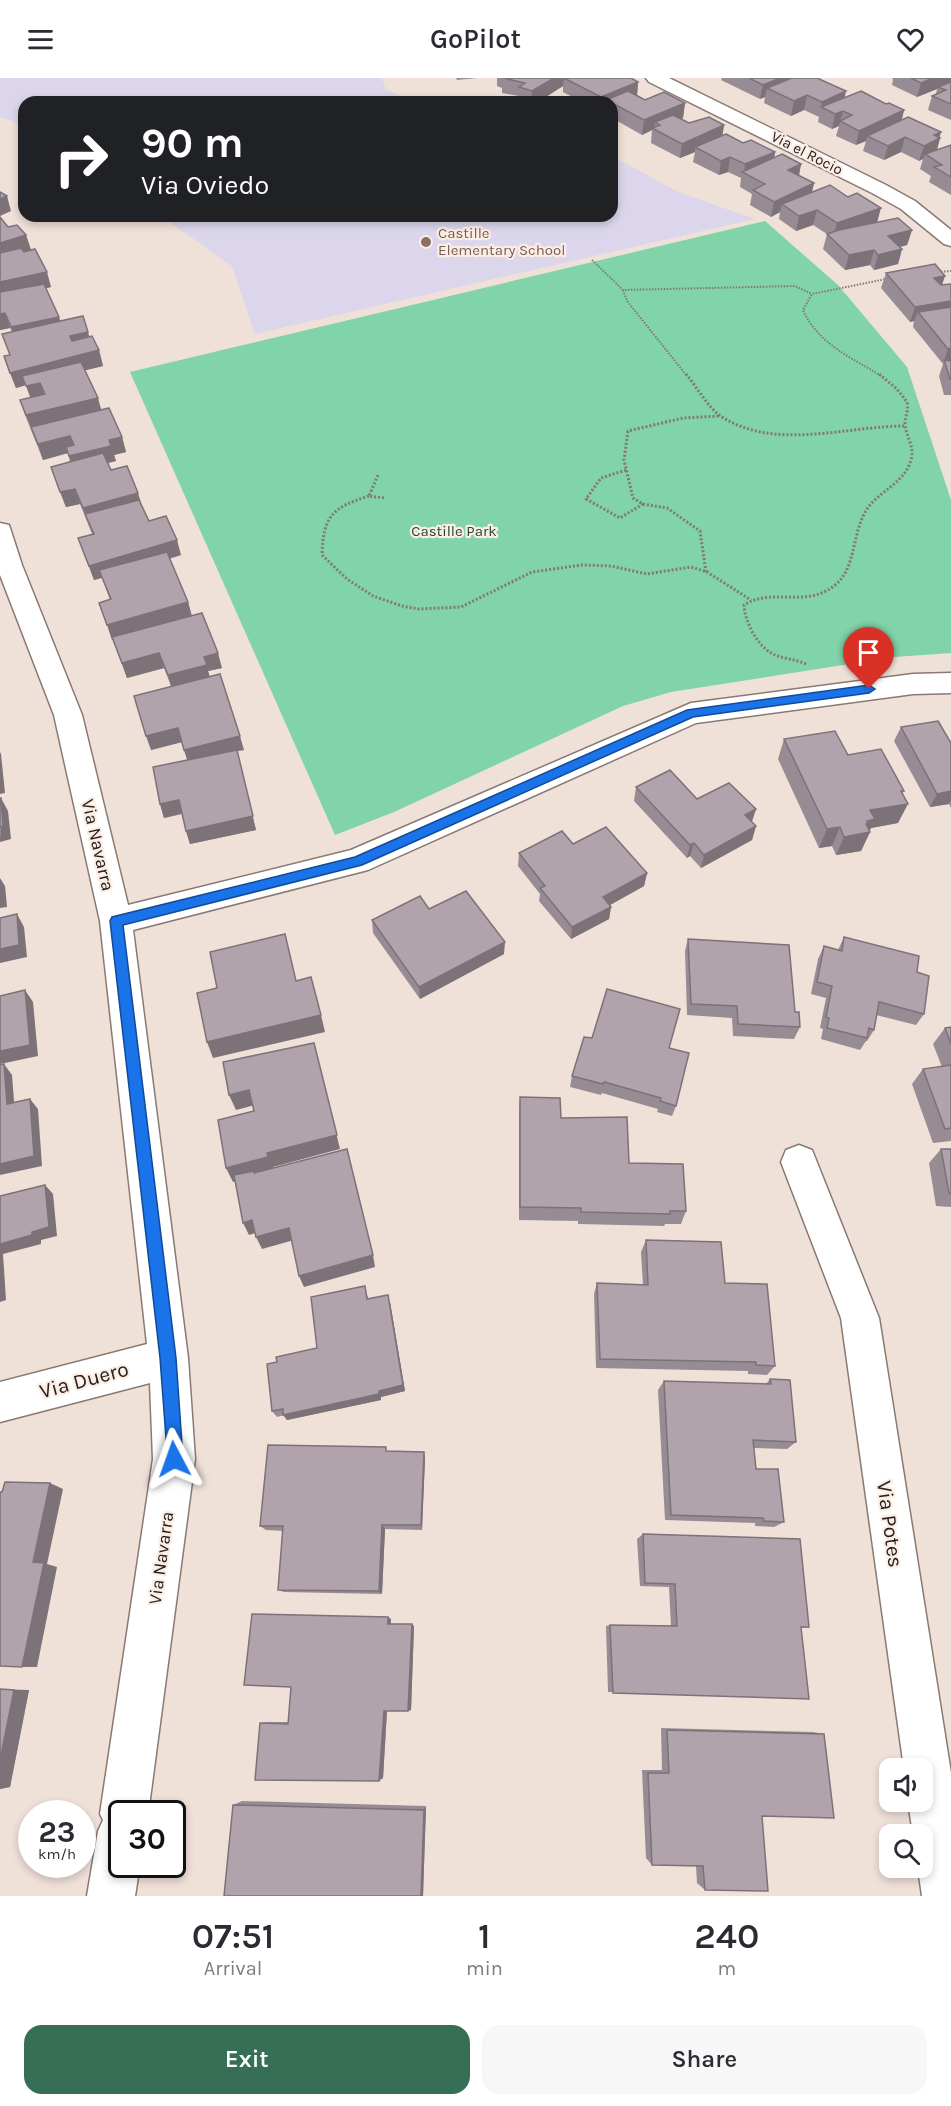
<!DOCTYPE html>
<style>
body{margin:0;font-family:Karla,sans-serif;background:#f7f7f7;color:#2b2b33;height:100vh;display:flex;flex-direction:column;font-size:22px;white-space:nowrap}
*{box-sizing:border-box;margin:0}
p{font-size:20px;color:#7c7c81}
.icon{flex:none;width:33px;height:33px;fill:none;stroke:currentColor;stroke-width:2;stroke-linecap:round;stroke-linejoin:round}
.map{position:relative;height:1818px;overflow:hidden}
.details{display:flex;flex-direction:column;background:#fff;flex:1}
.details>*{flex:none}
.banner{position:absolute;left:18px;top:18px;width:600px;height:126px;border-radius:18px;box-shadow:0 3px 9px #0003;background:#202124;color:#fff;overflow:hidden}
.buttons{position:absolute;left:879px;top:1680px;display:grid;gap:12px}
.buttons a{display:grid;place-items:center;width:54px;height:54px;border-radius:12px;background:#fff;box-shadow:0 3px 9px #0003;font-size:30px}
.speed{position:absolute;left:18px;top:1722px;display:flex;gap:12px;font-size:30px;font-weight:700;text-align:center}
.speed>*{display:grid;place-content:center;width:78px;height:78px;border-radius:50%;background:#fff;box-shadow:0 3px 9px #0003;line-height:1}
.speed small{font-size:15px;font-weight:400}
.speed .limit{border:3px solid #111;border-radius:9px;background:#fff;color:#111}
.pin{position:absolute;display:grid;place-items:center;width:51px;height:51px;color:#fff;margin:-62px -26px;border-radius:50% 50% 50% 0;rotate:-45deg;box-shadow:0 0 6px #0007}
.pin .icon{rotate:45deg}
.me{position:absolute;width:66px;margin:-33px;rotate:356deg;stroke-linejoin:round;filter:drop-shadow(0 0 4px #0008)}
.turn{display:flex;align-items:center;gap:21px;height:126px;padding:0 24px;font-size:27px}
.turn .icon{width:78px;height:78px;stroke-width:2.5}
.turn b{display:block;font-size:42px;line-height:51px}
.eta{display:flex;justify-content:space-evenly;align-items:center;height:102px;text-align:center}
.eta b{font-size:36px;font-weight:600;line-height:42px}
.button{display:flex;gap:12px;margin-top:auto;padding:12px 24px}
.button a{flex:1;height:69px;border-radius:18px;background:#366f56;color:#fff;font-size:24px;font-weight:600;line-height:69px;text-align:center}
.button a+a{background:#f7f7f7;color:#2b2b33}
header{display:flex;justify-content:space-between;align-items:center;height:78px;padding:0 24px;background:#fff;font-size:27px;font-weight:600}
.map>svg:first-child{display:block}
</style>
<header><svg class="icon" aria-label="menu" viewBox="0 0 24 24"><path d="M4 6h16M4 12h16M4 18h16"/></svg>GoPilot<svg class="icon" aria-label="heart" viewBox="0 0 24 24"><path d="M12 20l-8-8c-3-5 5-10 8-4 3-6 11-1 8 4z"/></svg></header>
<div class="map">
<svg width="951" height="1818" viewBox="0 0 951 1818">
<rect width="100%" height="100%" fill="#efe0d8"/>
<g fill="#dbd6eb">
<polygon points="0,0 382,0 386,12 419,24 24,24 24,46 0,39"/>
<polygon points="612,78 678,114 755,141 255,256 232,188 161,138 612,138"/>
</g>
<polygon fill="#81d3a9" points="765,143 838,207 907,289 951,422 951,575 894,579 671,614 623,628 394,734 335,757 130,294"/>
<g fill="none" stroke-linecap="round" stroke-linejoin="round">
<defs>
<g id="minor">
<polygon points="646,0 669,0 886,107 915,123 951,152 951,168 944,166 901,131 872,115 649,4"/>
<polygon points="0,445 9,447 22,487 82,637 128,827 351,772 691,625 913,596 951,595 951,615 913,616 696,645 368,792 133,852 188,1280 195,1381 148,1736 122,1736 122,1786 140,1786 135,1818 87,1818 98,1753 103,1742 100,1736 153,1381 150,1305 0,1344 0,1304 147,1266 100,843 54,637 0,497"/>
<polygon points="799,1067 812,1072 879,1240 951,1695 951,1818 922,1818 918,1790 922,1790 922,1756 913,1756 908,1724 922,1724 922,1690 904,1690 841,1240 781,1084 786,1072"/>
</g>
</defs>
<use href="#minor" stroke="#887a73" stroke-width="3"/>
<g stroke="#837974" stroke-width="2" stroke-dasharray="1.5 1.5" stroke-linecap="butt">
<polyline points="592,182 623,212 795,208 812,216"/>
<polyline points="938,194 951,193"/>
<polyline points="623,212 627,223 687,298"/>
<path d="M881 298C851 279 818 266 803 232L812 216 886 201"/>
</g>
<g stroke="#837974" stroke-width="3" stroke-dasharray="2 2" stroke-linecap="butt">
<path d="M686 296C697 309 708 330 722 339 776 373 846 348 905 348"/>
<polyline points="626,392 601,400 586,421 620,440 643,426"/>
<polyline points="378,397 369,418 385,420"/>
<path d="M369 418C333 429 323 438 322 477L347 501 373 518 402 528 419 531 461 529 532 494 582 487 611 488 647 496 691 489 707 494 751 522"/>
<polyline points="706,494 700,453 667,430 643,426 633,420 624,382 628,353 683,340 720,338"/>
<path d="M806 586C795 581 783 581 773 576 757 568 745 544 744 527 769 511 798 526 824 514 857 499 850 464 864 436 875 414 904 407 911 382 915 368 906 359 905 346 905 338 909 332 907 324L897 311 879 296"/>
</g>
<use href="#minor" fill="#fff" fill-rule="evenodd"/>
</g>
<g fill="#988c94">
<polygon points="456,0 477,0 457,2"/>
<polygon points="497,0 631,0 638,4 637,17 645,22 685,25 683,40 681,41 689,45 724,47 722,57 743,65 775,74 774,80 801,86 799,98 814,105 812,115 877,145 912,152 907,167 900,169 902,171 898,186 874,192 870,187 845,192 823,171 827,156 813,147 796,153 779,141 780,134 771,139 750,127 752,116 740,109 741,100 728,94 719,97 693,84 695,74 680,80 651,65 652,52 642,57 612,40 612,24 582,24 563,14 563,8 538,24 520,24 518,23 519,18 502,15 502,10 497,8"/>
<polygon points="722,0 817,0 845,20 886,26 904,32 902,42 940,60 937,72 951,67 951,117 929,104 931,98 920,91 923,81 919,83 901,74 884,82 863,73 866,63 856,67 836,58 839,48 832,51 818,44 819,39 804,32 791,38 764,25 765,19 760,21 721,2"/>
<polygon points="892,0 951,0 951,42 928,32 932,18 936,16 937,11 917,19 892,7 893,2"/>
<polygon points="0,139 8,149 26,157 31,172 51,209 46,210 60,243 89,259 99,272 103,288 85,292 101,331 122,359 126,374 114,377 116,383 108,385 111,392 142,429 149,443 181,477 169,481 188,524 192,538 222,590 208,593 210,599 244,672 237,673 256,752 190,766 186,753 182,736 164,740 160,726 187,682 182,664 151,672 171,608 164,590 127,600 99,525 110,522 102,500 94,502 78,460 92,456 80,426 66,429 51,389 70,384 68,375 43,382 25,337 20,322 30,319 26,307 16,310 4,278 9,277 12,254 10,250 0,252"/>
<polygon points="886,195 942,207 951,206 951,317 944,317 939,298 943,286 913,249 914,243 910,244 881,210"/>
<polygon points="901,649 951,665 951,730 949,726 930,729 894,663"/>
<polygon points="784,661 848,677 904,713 902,716 898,745 871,750 869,753 870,754 861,773 836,777 832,768 819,770 778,681"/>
<polygon points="636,709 756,731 752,744 756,748 752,762 701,790 690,778 687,780 634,723"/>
<polygon points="573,766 647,795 644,808 610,827 611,829 609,841 571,861 539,823 540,816 518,788 519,775"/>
<polygon points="429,831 504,876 420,921 373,855 372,842"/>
<polygon points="844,859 917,894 924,936 916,947 876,937 874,952 867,963 866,963 860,972 821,961 823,951 820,950 826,920 811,916 818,881 824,868 838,872"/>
<polygon points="688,861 795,934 800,949 794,961 733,958 732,940 687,937 685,873"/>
<polygon points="951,949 951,1063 933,1065 912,1006 923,991 942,989 933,966 945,950"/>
<polygon points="592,960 669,970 676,1028 672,1038 657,1034 658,1031 602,1015 601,1017 570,1009 572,998"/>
<polygon points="520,1019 561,1040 629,1085 686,1133 681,1146 665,1146 664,1148 578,1146 578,1143 519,1142 519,1034"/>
<polygon points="941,1071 951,1071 951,1129 936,1128 929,1085"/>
<polygon points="646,1162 725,1205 775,1288 767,1297 748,1296 748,1293 596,1290 594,1216 597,1205 643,1207 641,1174"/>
<polygon points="365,1208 368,1220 390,1224 405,1313 381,1319 381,1322 287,1342 284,1337 277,1339 272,1333 277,1284 317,1270"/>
<polygon points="770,1301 796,1364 787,1371 754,1370 756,1391 784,1444 774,1449 755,1448 755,1445 665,1442 658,1312 664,1303 766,1306"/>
<polygon points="388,1373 424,1374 425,1381 422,1452 385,1451 382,1516 284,1514 278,1512 283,1453 266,1452 260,1448"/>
<polygon points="643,1456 809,1549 801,1550 809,1621 608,1614 606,1548 610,1547 671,1548 669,1509 640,1508 637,1461"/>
<polygon points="391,1541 391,1546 414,1548 411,1632 408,1633 387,1633 383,1700 260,1645 267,1644 288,1644"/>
<polygon points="0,1611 29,1612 10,1709 0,1711"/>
<polygon points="661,1650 813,1654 824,1656 705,1812 697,1805 696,1788 652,1787 646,1780 642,1692 662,1692"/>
<polygon points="242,1723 426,1728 423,1818 224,1818 233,1727"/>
</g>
<g fill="#7c7278">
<polygon points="554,0 564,0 563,8 538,24 531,24 532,13"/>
<polygon points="780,0 809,0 767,10 765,19 760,21 763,7"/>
<polygon points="933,0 951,0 951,6 938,9 937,11 917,19 921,5"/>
<polygon points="638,4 637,18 606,22 606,24 600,24 601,19"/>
<polygon points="846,13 843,28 821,29 822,24"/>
<polygon points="807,17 804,32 791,38 794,23"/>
<polygon points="685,25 683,40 660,49 660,47 655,44 654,51 652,50 652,52 642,57 644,42"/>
<polygon points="904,32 900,47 867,58 866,63 856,67 859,53"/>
<polygon points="843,33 839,48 832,51 835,36"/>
<polygon points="724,47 722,61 695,69 695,74 680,80 682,66"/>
<polygon points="941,54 939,61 940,60 936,75 925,76 923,81 919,83 924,68 934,57"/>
<polygon points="905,59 901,74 884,82 888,68"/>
<polygon points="775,74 773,89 744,95 745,86"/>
<polygon points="730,79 728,94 719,97 721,83"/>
<polygon points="801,86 798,101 788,92"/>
<polygon points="814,105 810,120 782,126 780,134 771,139 774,124"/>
<polygon points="7,118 11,133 0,138 0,121"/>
<polygon points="881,130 877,145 833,160 837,145"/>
<polygon points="817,132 813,147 796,153 799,138"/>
<polygon points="912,152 907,167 883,173 888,158"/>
<polygon points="26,157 31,172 0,182 0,165"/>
<polygon points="902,171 898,186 874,192 878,177"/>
<polygon points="874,172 870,187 845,192 849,177"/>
<polygon points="47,194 51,209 0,221 0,204"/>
<polygon points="945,198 940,213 934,200"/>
<polygon points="951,223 951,237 918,234 914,243 910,244 915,229"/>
<polygon points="5,235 10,250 0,252 0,236"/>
<polygon points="59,239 64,254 16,265 11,249"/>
<polygon points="88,254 92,269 74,274 70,258"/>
<polygon points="951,270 951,285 944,283 948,271"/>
<polygon points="99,272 103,288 26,307 22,298 26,307 16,310 10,295"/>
<polygon points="40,305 45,320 32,323 26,308"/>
<polygon points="98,320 102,335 32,352 26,337"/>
<polygon points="70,358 75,373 43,382 38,366"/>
<polygon points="122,359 126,374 114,377 116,383 74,393 69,378 109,362"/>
<polygon points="75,411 80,426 66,429 60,414"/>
<polygon points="138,415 143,431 85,436 88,445 83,430"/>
<polygon points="177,462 181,477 94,502 89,488"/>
<polygon points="188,524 192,539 112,562 107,547"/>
<polygon points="159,575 164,590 127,600 122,585"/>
<polygon points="218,575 222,590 208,593 210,601 172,612 168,597 204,579"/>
<polygon points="178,650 182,664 151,672 146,658"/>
<polygon points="240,658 244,672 237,673 256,752 190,766 186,753 189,686 184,672"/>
<polygon points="0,674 1,676 5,715 0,716"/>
<polygon points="951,713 951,722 949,726 930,729 937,716"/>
<polygon points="1,720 8,733 11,761 0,764"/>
<polygon points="179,722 184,735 164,740 160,726"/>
<polygon points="908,726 898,745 871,750 869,754 870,754 861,773 836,777 844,759 870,732"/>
<polygon points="756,731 751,745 745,737"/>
<polygon points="756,748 752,762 701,790 704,777"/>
<polygon points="840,749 832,768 819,770 827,751"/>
<polygon points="694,765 690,778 687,780 690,767"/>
<polygon points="647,795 644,808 601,832 603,819"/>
<polygon points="0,800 5,808 7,829 0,830"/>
<polygon points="611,829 609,841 571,861 572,849"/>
<polygon points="17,836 24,849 27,879 0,885 0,871"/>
<polygon points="505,864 504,876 420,921 419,909"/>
<polygon points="25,912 33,924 38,978 0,986 0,973"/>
<polygon points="321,937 325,954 213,980 207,964"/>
<polygon points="314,965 340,1071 273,1089 273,1093 233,1104 226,1090 267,1075"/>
<polygon points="4,986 12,997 15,1036 7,1026"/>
<polygon points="249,1012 255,1027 236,1032 229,1017"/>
<polygon points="30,1021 38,1031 42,1088 0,1097 0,1086"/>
<polygon points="45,1107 53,1116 57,1158 41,1162 41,1166 3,1176 6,1222 0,1224 0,1166 32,1154"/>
<polygon points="252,1142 258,1154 249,1157 243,1145"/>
<polygon points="289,1150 294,1162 262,1171 256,1159"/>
<polygon points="373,1177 375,1189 304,1209 299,1198"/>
<polygon points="390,1224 405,1313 381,1319 381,1322 287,1342 283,1337 379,1313"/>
<polygon points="424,1374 425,1381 422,1452 421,1447"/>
<polygon points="50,1405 63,1411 47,1486 57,1489 37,1589 22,1589 33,1484"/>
<polygon points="382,1447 385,1451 382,1516 379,1513"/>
<polygon points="388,1539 391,1541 390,1548 388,1546"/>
<polygon points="412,1546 414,1548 411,1632 408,1633"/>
<polygon points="14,1612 29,1612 10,1709 0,1711 0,1682"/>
<polygon points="387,1632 383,1700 379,1703 384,1633"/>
<polygon points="426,1728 423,1818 421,1818 424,1732"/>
</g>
<g fill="#b1a3ac" stroke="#7c7278" stroke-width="1.5">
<polygon points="503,0 554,0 532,13 519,9 525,5"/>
<polygon points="564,0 631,0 638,4 601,19"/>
<polygon points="749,0 780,0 763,7"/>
<polygon points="792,0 817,0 846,13 822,24 807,17 794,23 767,10"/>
<polygon points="911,0 933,0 921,5"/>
<polygon points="951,4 951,26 932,18 946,12 938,9"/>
<polygon points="628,13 645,22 664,14 685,25 644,42 612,25 612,24 606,22"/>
<polygon points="861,13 886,26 889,25 904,32 859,53 840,43 852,37 843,33 835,36 821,29"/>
<polygon points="673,37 689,45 709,39 724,47 682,66 652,50 660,47 655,44"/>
<polygon points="908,39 941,54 934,57 940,60 924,68 905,59 888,68 867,58"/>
<polygon points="726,56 743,65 751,62 775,74 745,86 730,79 721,83 695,69"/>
<polygon points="951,67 951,99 934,89 942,87 925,76"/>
<polygon points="782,76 801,86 788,92 814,105 774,124 753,112 765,106 742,94"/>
<polygon points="830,107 848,119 857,115 881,130 837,145 817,132 799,138 782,126"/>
<polygon points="0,114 7,118 0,121"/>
<polygon points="0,139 8,149 17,147 26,157 0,165"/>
<polygon points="898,140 912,152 888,158 902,171 878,177 874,172 849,177 827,156 839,152"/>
<polygon points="21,170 24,174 35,171 47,194 0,204 0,175"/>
<polygon points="935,186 945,198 934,200 941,207 951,206 951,223 915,229 886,195"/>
<polygon points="44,206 59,239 11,249 5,235 0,236 0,214"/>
<polygon points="951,229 951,270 948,271 918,234"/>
<polygon points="83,238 88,254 70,258 72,263 92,258 99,272 10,295 4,278 10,277 2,256"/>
<polygon points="944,282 951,283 951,301 950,301"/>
<polygon points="81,284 98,320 26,337 20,322 45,316 40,305 26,308 22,298"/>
<polygon points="109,330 122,359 109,362 111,368 69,378 66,369 74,367 70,358 38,366 31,349"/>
<polygon points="103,375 111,392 127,388 138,415 83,430 75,411 60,414 51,389"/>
<polygon points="139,422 149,443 166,438 177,462 89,488 78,460 94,456 85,436"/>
<polygon points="167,474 188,524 107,547 99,525 111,521 99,492"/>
<polygon points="202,535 218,575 204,579 207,587 168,597 159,575 122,585 112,559"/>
<polygon points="220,596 240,658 184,672 178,650 146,658 134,618"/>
<polygon points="938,643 951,665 951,713 937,716 901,649"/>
<polygon points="835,653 848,677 881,671 904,713 901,713 908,726 870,732 875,741 867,743 868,745 866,746 870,754 844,759 840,749 827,751 784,661"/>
<polygon points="237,672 253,738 186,753 179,722 160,726 153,689"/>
<polygon points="670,692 697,721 729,705 756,731 745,737 756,748 704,777 694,765 690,767 636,709"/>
<polygon points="0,720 1,720 3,748 0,749"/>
<polygon points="606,749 647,795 603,819 611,829 572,849 540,810 545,808 519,775 562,753 573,766"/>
<polygon points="466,813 505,864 419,909 372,842 420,818 429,831"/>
<polygon points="17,836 19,867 0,871 0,840"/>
<polygon points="285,856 296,903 311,899 321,937 207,964 197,915 217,910 210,874"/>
<polygon points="844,859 919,878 917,894 929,898 924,936 879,924 874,952 869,950 867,960 827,950 829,940 826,939 832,908 817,904 824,868 842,873"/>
<polygon points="688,861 789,867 795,934 799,934 800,949 738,946 737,928 691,926"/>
<polygon points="607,911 680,931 669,970 689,975 676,1028 660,1023 661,1020 604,1004 603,1006 572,998 584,959 592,960"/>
<polygon points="25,912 30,967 0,973 0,918"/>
<polygon points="951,949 951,966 945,950"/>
<polygon points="314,965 337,1057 267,1075 268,1079 226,1090 218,1042 254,1033 249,1012 229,1017 223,984"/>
<polygon points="4,986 7,1026 30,1021 34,1078 0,1086 0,987"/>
<polygon points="951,987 951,1050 945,1051 923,991"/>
<polygon points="520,1019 560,1020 561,1040 627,1039 629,1085 683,1086 686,1133 670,1133 670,1136 581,1134 581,1130 520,1129"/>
<polygon points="347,1071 373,1177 299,1198 289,1150 256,1159 252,1142 243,1145 234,1097 254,1093 254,1095"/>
<polygon points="941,1071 951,1071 951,1116 949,1115"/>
<polygon points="45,1107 49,1149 32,1154 32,1157 0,1166 0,1118"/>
<polygon points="646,1162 721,1164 725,1205 767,1206 775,1288 756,1287 756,1284 600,1281 597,1205 648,1207"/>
<polygon points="365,1208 367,1221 388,1217 403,1307 379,1313 379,1316 283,1337 283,1331 272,1333 267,1286 277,1284 276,1279 317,1270 311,1219"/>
<polygon points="770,1301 790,1302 796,1364 753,1362 756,1391 778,1391 784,1444 764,1443 763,1440 671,1437 664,1303 771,1306"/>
<polygon points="268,1367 386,1369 386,1373 424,1374 421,1447 382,1447 379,1513 278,1512 283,1448 260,1448"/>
<polygon points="5,1404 50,1405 33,1484 44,1485 22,1589 0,1588 0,1414 2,1414"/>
<polygon points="643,1456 800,1461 809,1549 801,1549 809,1621 613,1615 610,1547 677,1548 675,1506 645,1505"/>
<polygon points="252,1536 388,1539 388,1546 412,1546 408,1633 384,1633 379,1703 255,1702 260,1645 288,1646 291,1609 244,1607"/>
<polygon points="0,1611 14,1612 0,1682"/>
<polygon points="667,1652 824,1656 834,1740 762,1738 768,1813 705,1812 703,1788 652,1787 648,1695 669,1695"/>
<polygon points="233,1727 424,1732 421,1818 224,1818"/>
</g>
<polygon fill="#1a73e8" stroke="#114b97" stroke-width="1.5" points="869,607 875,611 869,615 693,639 362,787 123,847 176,1280 183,1381 180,1387 174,1390 168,1387 160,1280 110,843 112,839 355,779 687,632"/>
<circle fill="#8d6e63" stroke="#fcede5" stroke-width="2" cx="426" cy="164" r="6"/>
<g text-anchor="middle" stroke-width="4.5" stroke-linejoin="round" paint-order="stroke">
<g font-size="15" fill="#27211e" stroke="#fcede5">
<text transform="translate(807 75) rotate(27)" y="5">Via el Rocio</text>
</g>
<g font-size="15" fill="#785e54" stroke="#fcede5" text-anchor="start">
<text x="438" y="160">Castille<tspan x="438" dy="17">Elementary School</tspan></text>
</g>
<g font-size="15" fill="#1d4733" stroke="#fcede5">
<text x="454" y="458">Castille Park</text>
</g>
<g font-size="18" fill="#27211e" stroke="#fcede5">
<text transform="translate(98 767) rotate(77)" y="6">Via Navarra</text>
<text transform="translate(161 1480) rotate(-82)" y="6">Via Navarra</text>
</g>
<g font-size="21" fill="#27211e" stroke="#fcede5">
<text transform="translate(84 1302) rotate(-15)" y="7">Via Duero</text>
<text transform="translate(890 1446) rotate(82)" y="7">Via Potes</text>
</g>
</g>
</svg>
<div class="buttons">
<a><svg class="icon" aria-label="sound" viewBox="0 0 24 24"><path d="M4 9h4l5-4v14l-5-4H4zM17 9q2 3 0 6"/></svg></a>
<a><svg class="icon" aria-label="search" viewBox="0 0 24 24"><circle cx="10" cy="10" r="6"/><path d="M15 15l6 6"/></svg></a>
</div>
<div class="speed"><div>23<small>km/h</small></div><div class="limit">30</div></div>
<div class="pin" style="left:869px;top:611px;background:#d93025"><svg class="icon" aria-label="arrive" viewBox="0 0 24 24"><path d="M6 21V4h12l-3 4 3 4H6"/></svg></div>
<svg class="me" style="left:174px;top:1381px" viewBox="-20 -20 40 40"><path d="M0-17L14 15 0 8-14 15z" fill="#1a73e8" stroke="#fff" stroke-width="4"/></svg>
<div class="banner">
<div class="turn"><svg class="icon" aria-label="right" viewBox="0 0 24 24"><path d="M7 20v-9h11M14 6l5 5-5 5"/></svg><div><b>90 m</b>Via Oviedo</div></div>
</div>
</div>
<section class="details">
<div class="eta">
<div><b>07:51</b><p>Arrival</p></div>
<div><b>1</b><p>min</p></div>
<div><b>240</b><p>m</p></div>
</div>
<div class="button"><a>Exit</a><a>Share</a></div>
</section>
